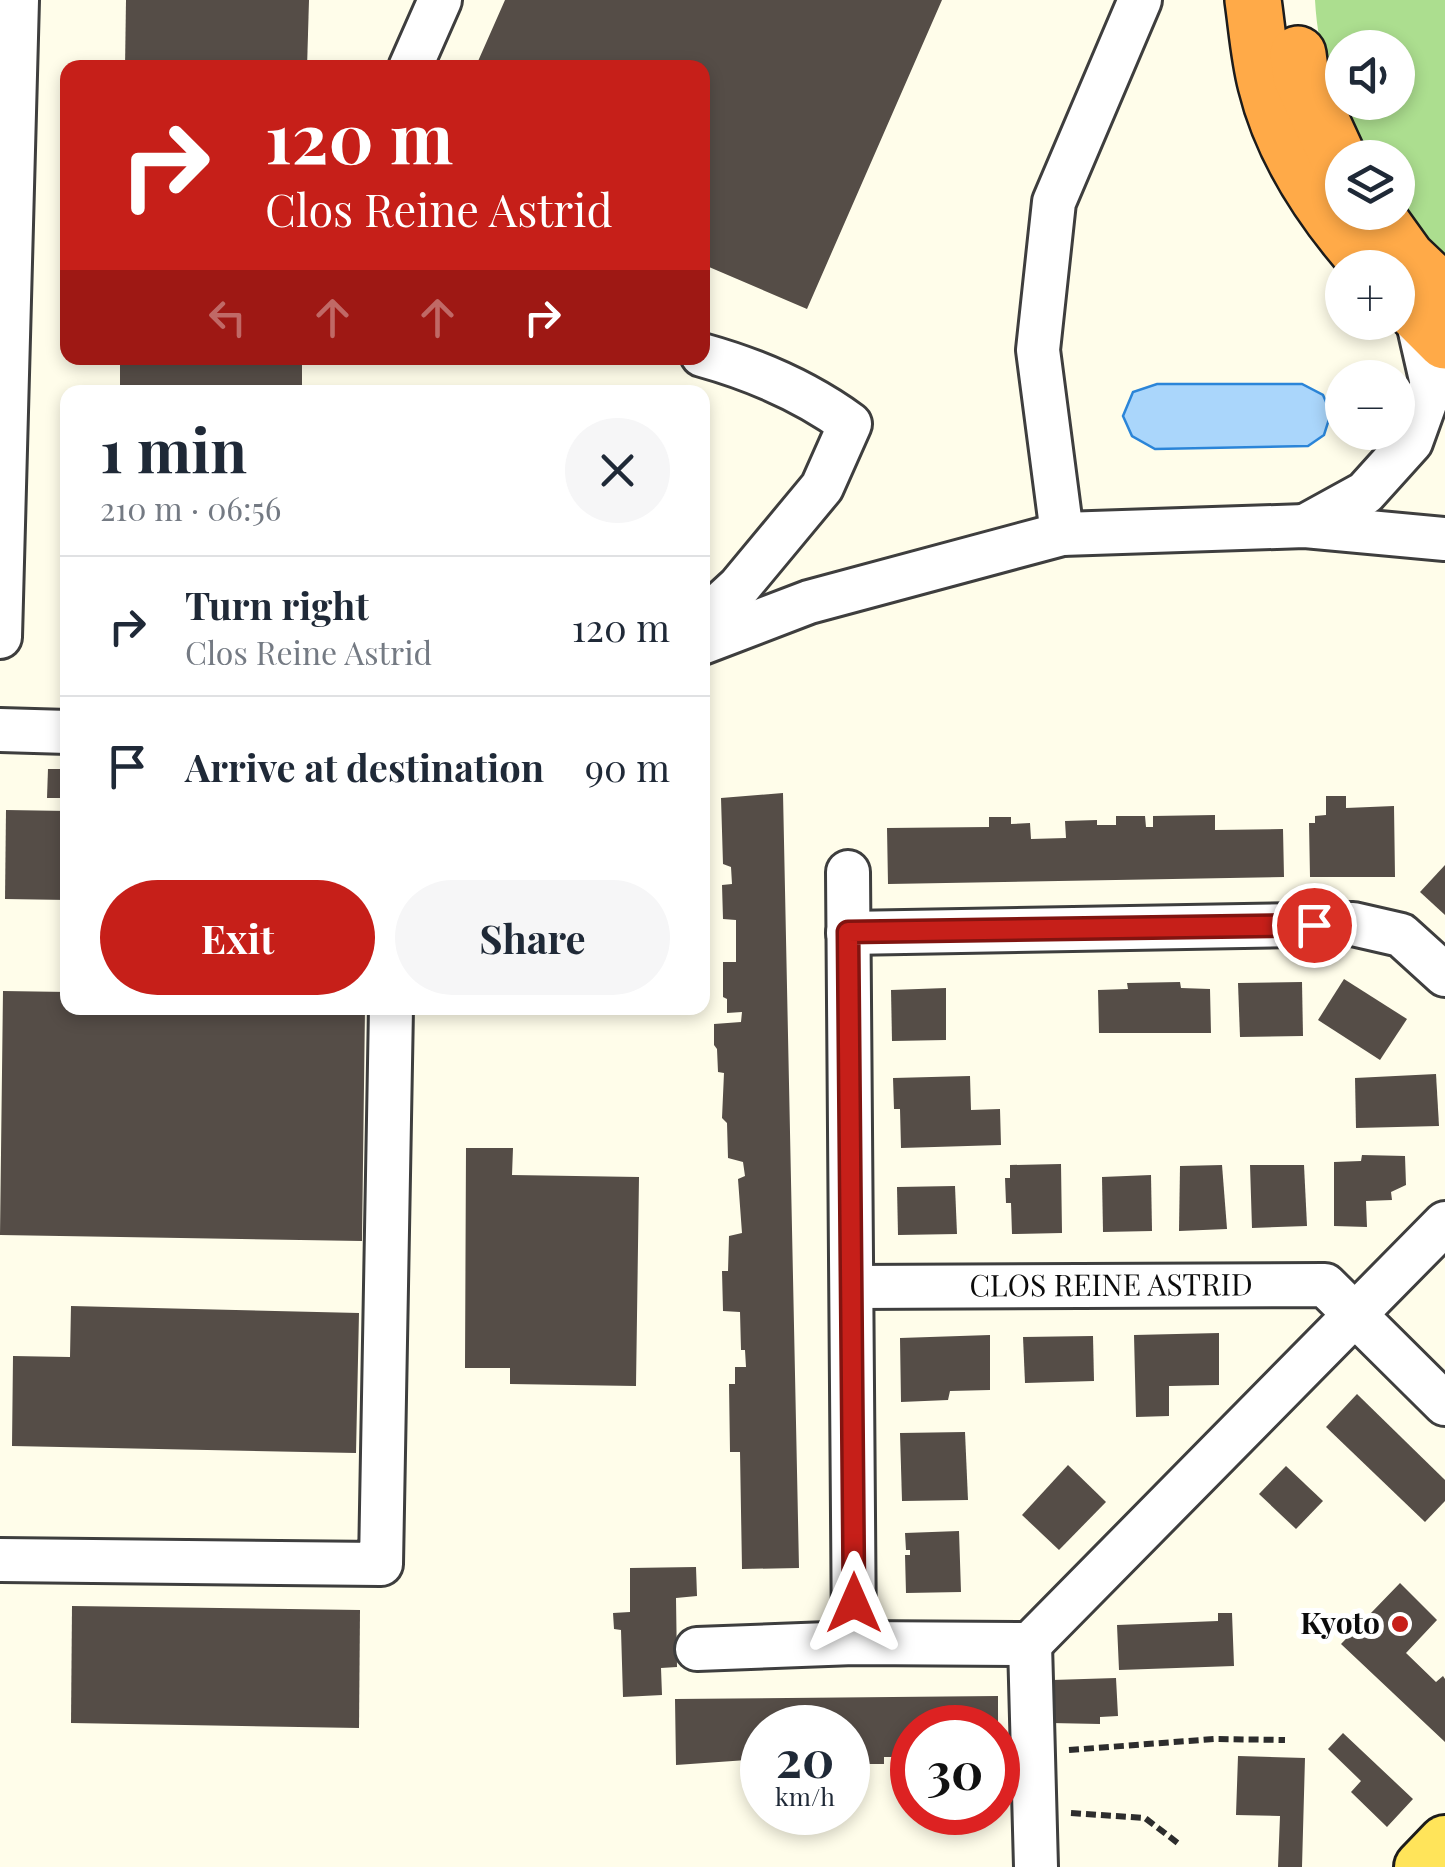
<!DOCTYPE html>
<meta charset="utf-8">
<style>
body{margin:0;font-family:"Playfair Display",serif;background:#f6f6f7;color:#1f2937;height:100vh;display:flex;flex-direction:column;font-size:38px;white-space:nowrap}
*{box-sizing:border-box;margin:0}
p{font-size:32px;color:#747a83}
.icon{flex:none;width:55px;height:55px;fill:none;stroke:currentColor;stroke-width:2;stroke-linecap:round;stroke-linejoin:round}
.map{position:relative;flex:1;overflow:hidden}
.drawer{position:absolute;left:60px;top:385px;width:650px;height:630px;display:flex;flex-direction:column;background:#fff;border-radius:20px;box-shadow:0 5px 15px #0003}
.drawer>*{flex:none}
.banner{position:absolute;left:60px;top:60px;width:650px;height:305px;border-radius:20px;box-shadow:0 5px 15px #0003;background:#c61f19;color:#fff;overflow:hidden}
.buttons{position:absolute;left:1325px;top:30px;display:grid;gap:20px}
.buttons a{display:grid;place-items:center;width:90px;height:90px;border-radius:50%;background:#fff;box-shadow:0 5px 15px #0003;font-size:50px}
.speed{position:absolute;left:740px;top:1705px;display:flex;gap:20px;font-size:50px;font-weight:700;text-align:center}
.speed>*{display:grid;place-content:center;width:130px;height:130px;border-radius:50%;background:#fff;box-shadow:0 5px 15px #0003;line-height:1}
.speed small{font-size:25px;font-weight:400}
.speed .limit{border:15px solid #d22;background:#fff;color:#111}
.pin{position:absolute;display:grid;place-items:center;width:85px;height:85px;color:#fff;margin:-42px;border:5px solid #fff;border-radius:50%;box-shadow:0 2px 10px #0007}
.me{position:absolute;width:110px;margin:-55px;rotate:0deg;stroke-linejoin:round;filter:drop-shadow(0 0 8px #0008)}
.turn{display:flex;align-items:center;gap:35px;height:210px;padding:0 40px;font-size:45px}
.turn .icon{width:130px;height:130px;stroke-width:2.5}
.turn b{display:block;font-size:70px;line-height:85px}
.lanes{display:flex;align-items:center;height:95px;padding:0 40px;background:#0003;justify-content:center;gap:50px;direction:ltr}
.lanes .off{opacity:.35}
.round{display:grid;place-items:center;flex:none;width:105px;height:105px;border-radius:52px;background:#f6f6f7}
.summary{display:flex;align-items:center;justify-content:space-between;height:170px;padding:0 40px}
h1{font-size:60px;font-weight:700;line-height:75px}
.button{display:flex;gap:20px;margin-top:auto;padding:20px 40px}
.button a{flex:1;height:115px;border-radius:60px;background:#c61f19;color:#fff;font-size:40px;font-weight:700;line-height:115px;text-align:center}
.button a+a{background:#f6f6f7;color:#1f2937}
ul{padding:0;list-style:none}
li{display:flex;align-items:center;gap:30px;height:140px;padding:0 40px;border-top:2px solid #e0e1e3}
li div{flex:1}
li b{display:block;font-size:38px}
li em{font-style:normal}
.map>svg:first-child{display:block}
</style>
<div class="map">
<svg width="1445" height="1867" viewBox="0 0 1445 1867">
<rect width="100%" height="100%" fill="#fffdea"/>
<path fill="#acde8f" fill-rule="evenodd" d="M1315 0H1445V258L1398 209V158L1360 157C1336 107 1318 57 1315 0ZM1342 48H1398V102H1342Z"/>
<polygon fill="#aad6fb" stroke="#2b85d8" stroke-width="2.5" points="1157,384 1302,384 1323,395 1331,413 1324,435 1308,446 1155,449 1132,436 1123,416 1133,392"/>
<g fill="#554d47">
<polygon points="126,0 309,0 307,68 125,68"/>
<polygon points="505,0 942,0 807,309 702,264 702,68 475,68"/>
<rect x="120" y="358" width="182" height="34"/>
<polygon points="48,769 68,769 68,798 47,798"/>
<polygon points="783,793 799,1568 742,1569 740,1452 730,1452 729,1384 735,1384 735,1367 746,1367 745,1350 741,1350 740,1312 723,1311 722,1271 728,1271 729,1236 742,1233 738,1179 745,1176 743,1162 728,1158 727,1123 722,1118 724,1073 718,1072 717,1049 714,1045 714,1024 741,1022 742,1012 727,1013 727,999 723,997 723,962 736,962 736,920 723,919 722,885 732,884 731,867 723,864 721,798"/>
<polygon points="1326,796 1346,796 1346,808 1394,806 1395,877 1310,877 1309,823 1315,823 1315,816 1326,815"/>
<polygon points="6,810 68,811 68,900 5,899"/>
<polygon points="1215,815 1215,830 1283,829 1284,877 888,884 887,828 989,827 989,817 1011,817 1011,824 1030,823 1031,839 1066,838 1065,821 1097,820 1097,825 1116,825 1116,816 1145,816 1146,827 1153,827 1153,816"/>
<polygon points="1445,865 1445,915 1420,892"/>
<polygon points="1344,979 1407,1019 1380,1060 1318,1020"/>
<polygon points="1180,982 1181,988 1210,989 1211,1033 1099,1033 1098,990 1128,989 1127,983"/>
<polygon points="1302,982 1303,1036 1240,1037 1238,983"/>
<polygon points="946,988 946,1040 892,1041 891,990"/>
<polygon points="3,991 68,992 68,1008 365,1008 362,1241 0,1235"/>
<polygon points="1436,1074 1439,1126 1356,1128 1355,1078"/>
<polygon points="970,1076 971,1110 1000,1109 1001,1145 901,1148 900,1109 894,1109 893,1078"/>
<polygon points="466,1148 513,1148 512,1175 639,1177 636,1386 510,1384 510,1368 465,1368"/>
<polygon points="1362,1155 1405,1156 1406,1185 1391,1192 1392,1200 1366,1201 1367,1227 1334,1226 1334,1162 1361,1161"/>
<polygon points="1061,1164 1062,1233 1012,1234 1011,1203 1006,1203 1005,1178 1010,1178 1010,1165"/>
<polygon points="1222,1165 1227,1229 1179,1231 1180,1166"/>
<polygon points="1250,1165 1304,1165 1307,1226 1252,1228"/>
<polygon points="1151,1175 1152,1231 1103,1232 1102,1177"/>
<polygon points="955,1186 957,1234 898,1235 897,1187"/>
<polygon points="71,1306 359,1313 356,1453 12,1446 13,1356 70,1357"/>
<polygon points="1219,1333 1219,1385 1169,1386 1169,1416 1136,1417 1134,1335"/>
<polygon points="990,1335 990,1390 950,1391 948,1400 901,1402 900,1338"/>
<polygon points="1093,1336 1094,1381 1025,1383 1023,1337"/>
<polygon points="1357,1394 1445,1480 1445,1501 1425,1522 1326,1427"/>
<polygon points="965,1432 968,1500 902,1501 900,1433"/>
<polygon points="1068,1465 1106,1502 1059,1550 1022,1515"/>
<polygon points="1286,1466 1323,1501 1296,1529 1259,1494"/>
<polygon points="959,1531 961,1592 906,1593 905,1555 910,1555 910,1550 906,1550 905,1533"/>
<polygon points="696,1567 697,1596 676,1598 677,1667 661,1668 662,1695 623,1697 621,1630 614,1629 613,1613 630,1612 630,1568"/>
<polygon points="1400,1583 1437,1620 1406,1653 1436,1682 1443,1676 1445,1679 1445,1742 1341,1644"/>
<polygon points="72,1606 360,1610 359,1728 71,1723"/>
<polygon points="1218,1613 1232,1613 1234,1666 1119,1670 1117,1625 1218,1621"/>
<polygon points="1116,1678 1118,1716 1100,1717 1100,1724 1051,1723 1052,1680"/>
<polygon points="998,1696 998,1728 912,1728 908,1757 884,1757 884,1764 866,1764 865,1749 848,1749 848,1728 762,1728 762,1746 747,1746 747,1760 676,1765 675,1699"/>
<polygon points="1343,1733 1413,1799 1387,1827 1351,1792 1361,1781 1328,1749"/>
<polygon points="1238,1756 1305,1758 1302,1867 1278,1867 1280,1816 1236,1815"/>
</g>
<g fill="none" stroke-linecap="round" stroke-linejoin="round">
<defs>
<g id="minor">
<polyline points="410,68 440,0"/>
<path d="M702 355C756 370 805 391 850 424L822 487 739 587 702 621"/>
<polyline points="1305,526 1365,493 1411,442 1432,384 1416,314"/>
<polyline points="1062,534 1038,350 1054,202 1140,0"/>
<polyline points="0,637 17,0"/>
<polyline points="702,643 809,602 1062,534 1305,526 1445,539"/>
<polyline points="0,730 68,732"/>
<polyline points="848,872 854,1643"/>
<polyline points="848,933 1353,924 1401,935 1445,975"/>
<path id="s1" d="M853 1287 1325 1285 1445 1404"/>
<polyline points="0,1560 381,1564 391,1008"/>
<polyline points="1030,1644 1036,1867"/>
<polyline points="697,1649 854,1643 1030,1644 1445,1223"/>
</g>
<polyline id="major" points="1421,1867 1445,1842"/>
<g id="highway">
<path d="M1253 0C1257 28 1259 57 1266 84 1283 154 1325 215 1373 268"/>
<polyline points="1298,54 1301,77 1342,166"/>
<polyline points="1374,212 1407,258 1445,294"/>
<polyline points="1398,294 1445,341"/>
</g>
</defs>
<use href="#minor" stroke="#3e3e3e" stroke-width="48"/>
<use href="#major" stroke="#1c1c1c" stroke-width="58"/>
<use href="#highway" stroke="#1c1c1c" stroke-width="60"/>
<g stroke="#2d2d2d" stroke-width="6" stroke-dasharray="10 5" stroke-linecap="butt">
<polyline points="1069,1750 1215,1739 1285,1740"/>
<polyline points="1071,1813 1145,1818 1179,1844"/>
</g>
<use href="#minor" stroke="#fff" stroke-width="42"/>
<use href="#major" stroke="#ffe45a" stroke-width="52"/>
<use href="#highway" stroke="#ffaa48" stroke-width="55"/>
</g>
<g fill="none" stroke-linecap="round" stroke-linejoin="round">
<defs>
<polyline id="route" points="854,1603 848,932 1314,925"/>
</defs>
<use href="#route" stroke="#811410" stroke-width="25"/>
<use href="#route" stroke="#c61f19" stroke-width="18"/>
</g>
<circle fill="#c61f19" stroke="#fff" stroke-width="4" cx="1400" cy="1624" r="10"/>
<g text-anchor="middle" stroke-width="10" stroke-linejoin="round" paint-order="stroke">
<g font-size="30" fill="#0b0b0b" stroke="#fff">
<text dy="10" stroke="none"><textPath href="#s1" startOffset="258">CLOS REINE ASTRID</textPath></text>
</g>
<g font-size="30" font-weight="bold" fill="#0b0b0b" stroke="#fff" text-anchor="end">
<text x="1380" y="1634">Kyoto</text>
</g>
</g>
</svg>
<div class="buttons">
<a><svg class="icon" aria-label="sound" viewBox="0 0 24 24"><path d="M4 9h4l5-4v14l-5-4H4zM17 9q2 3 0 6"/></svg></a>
<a><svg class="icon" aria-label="layers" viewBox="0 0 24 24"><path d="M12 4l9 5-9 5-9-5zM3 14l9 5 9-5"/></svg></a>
<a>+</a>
<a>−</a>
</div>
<div class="speed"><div>20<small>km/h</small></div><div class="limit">30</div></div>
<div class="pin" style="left:1314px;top:925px;background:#d93025"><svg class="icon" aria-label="arrive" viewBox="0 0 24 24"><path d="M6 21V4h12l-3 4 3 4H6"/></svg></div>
<svg class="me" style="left:854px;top:1603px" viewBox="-20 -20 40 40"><path d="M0-17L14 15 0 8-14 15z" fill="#c61f19" stroke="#fff" stroke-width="4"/></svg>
<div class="banner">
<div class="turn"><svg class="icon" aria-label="right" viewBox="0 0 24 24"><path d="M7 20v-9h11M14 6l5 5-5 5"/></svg><div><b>120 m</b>Clos Reine Astrid</div></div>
<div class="lanes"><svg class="icon off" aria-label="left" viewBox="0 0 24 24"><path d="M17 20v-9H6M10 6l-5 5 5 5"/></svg><svg class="icon off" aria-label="ahead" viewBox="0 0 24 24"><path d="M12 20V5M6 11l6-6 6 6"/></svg><svg class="icon off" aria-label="ahead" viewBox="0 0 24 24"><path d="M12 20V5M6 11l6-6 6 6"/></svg><svg class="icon" aria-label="right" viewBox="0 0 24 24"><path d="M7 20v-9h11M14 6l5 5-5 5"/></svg></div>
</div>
<section class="drawer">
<div class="summary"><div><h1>1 min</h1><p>210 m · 06:56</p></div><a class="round"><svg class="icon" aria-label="close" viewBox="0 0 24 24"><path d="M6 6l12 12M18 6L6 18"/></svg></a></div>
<ul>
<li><svg class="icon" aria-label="right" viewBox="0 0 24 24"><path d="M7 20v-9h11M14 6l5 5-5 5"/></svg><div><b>Turn right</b><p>Clos Reine Astrid</p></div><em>120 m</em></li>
<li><svg class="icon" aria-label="arrive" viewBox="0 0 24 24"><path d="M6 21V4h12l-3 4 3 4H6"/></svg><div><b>Arrive at destination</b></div><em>90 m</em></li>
</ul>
<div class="button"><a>Exit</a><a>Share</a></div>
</section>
</div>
